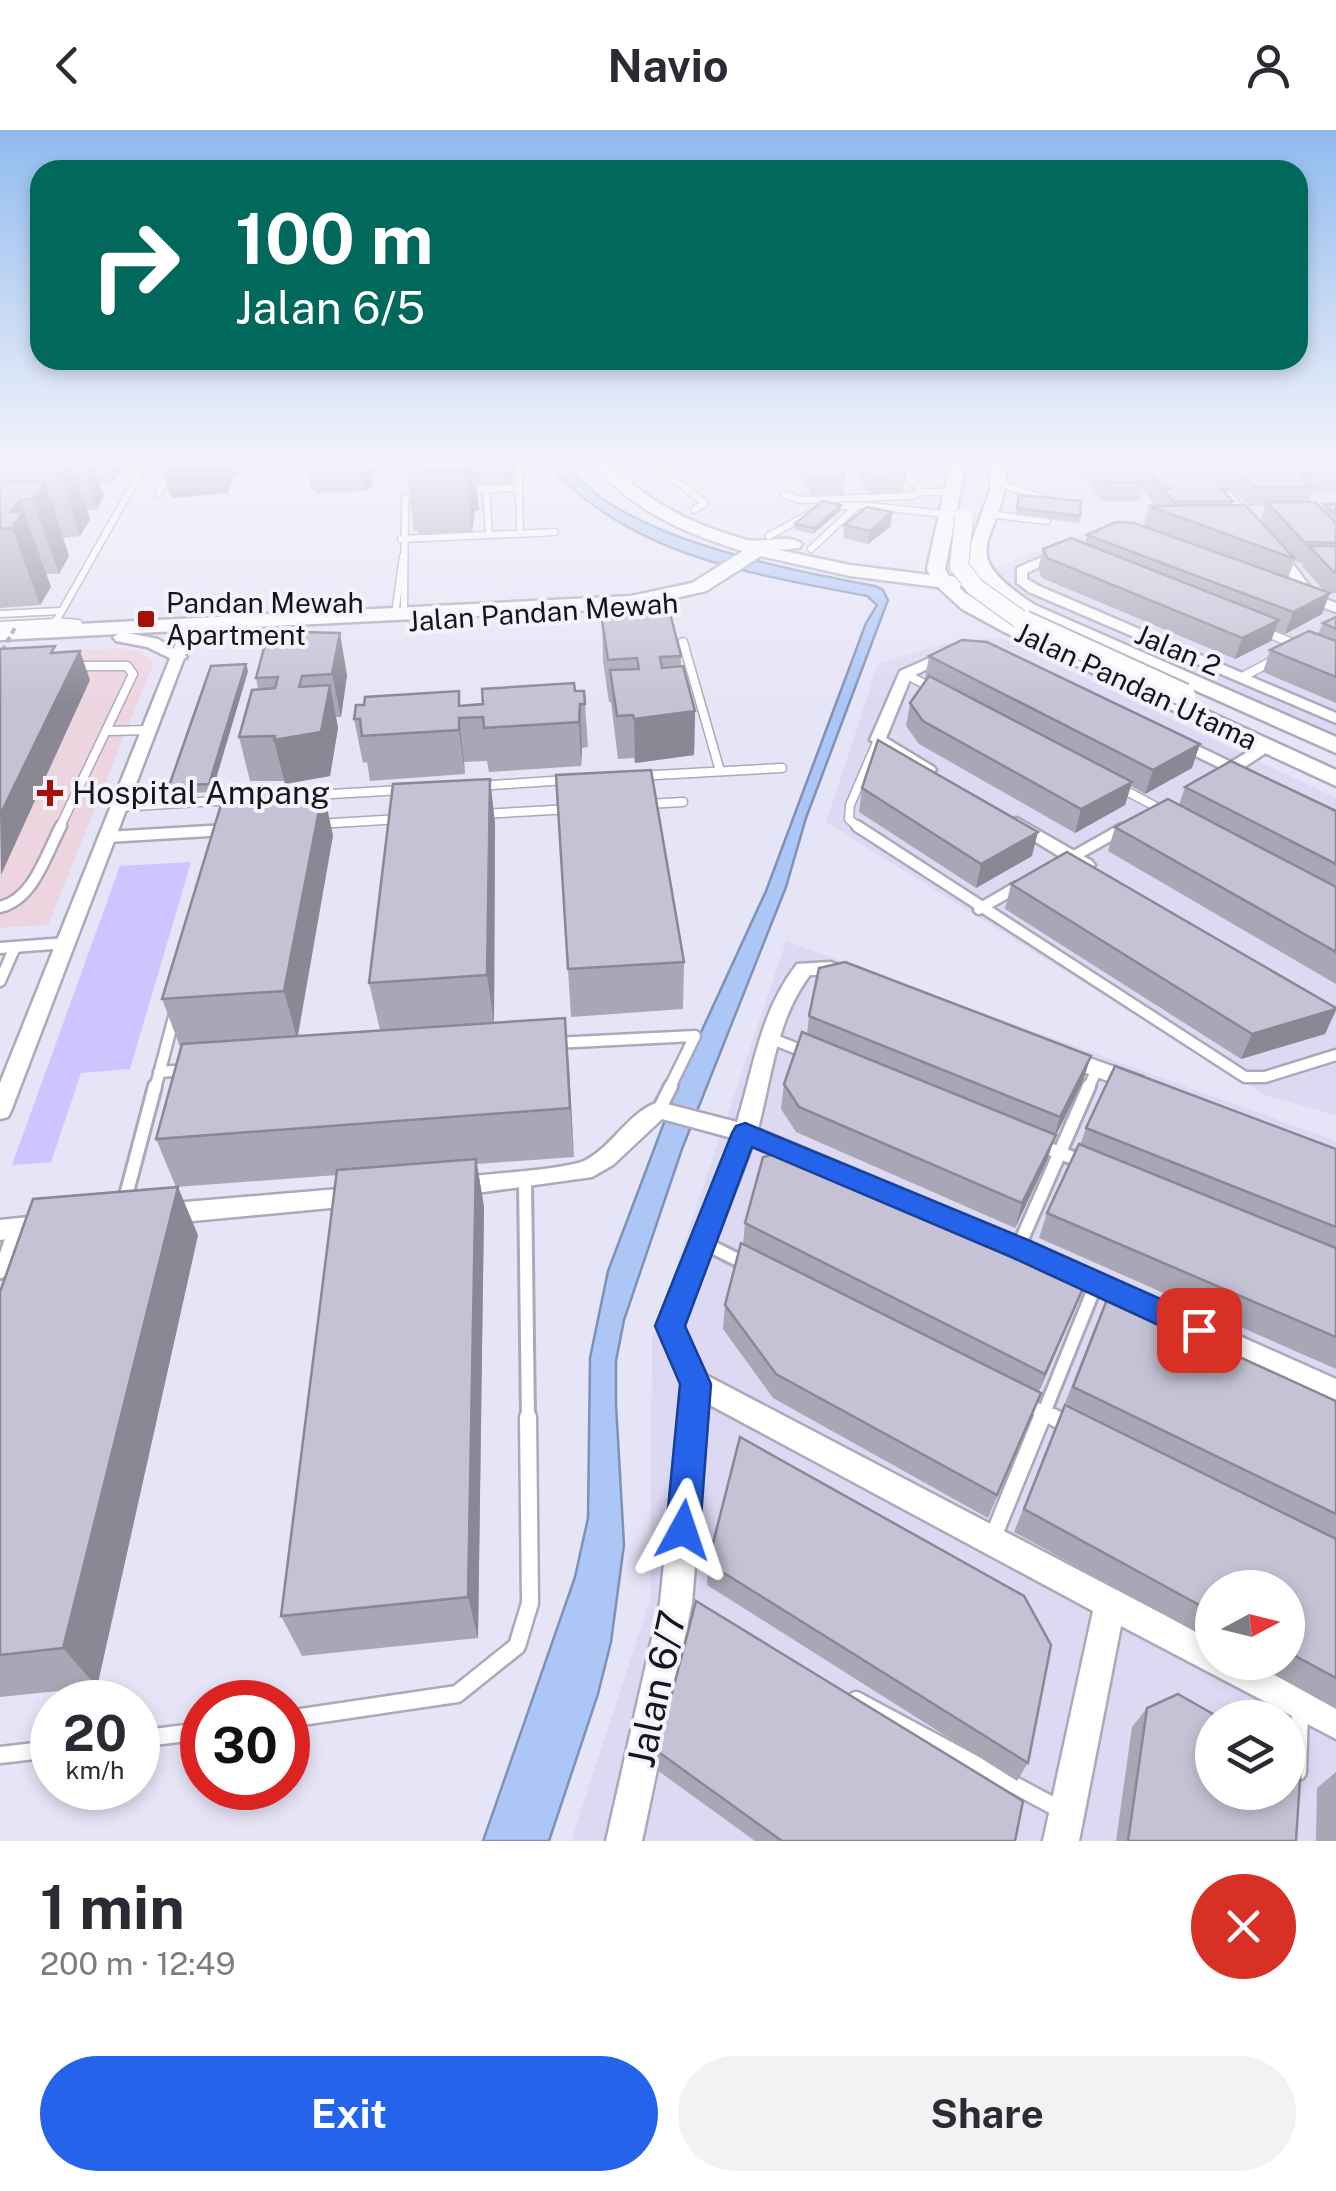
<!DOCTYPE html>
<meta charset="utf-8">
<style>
body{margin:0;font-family:"Public Sans",sans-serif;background:#f2f2f3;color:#2b2b33;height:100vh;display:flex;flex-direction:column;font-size:38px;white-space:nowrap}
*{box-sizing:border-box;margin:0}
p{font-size:32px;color:#7c7c81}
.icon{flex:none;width:55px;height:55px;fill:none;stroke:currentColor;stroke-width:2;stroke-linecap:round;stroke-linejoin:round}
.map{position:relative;height:1711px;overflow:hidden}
.sheet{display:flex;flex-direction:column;background:#fff;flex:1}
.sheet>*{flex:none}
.guide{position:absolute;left:30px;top:30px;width:1278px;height:210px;border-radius:30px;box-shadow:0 5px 15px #0003;background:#00695c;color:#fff;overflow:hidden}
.needle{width:65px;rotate:83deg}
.tools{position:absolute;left:1195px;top:1440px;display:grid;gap:20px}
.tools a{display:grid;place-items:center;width:110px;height:110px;border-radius:50%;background:#fff;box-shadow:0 5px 15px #0003;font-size:50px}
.speed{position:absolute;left:30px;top:1550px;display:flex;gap:20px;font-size:50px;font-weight:700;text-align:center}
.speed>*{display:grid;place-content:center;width:130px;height:130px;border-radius:50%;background:#fff;box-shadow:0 5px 15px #0003;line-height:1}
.speed small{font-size:25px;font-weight:400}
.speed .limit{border:15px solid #d22;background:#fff;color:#111}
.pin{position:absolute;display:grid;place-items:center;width:85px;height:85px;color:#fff;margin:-42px;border-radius:20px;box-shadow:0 5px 15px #0006}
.me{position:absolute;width:110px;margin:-55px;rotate:5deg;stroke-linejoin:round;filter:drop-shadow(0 0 8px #0008)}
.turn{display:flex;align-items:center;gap:35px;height:210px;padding:0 40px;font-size:45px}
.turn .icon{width:130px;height:130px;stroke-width:2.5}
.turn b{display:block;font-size:70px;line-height:85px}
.round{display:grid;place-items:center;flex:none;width:105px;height:105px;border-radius:52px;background:#f2f2f3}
.summary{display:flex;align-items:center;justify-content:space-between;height:170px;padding:0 40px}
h1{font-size:60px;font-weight:700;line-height:75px}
.cta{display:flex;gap:20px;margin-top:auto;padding:20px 40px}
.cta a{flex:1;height:115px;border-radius:60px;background:#2563eb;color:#fff;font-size:40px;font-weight:700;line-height:115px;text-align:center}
.cta a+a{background:#f2f2f3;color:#2b2b33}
header{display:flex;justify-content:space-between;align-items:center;height:130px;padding:0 40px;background:#fff;font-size:45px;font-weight:700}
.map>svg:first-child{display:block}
</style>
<header><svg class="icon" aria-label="back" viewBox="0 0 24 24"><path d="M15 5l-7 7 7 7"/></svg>Navio<svg class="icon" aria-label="person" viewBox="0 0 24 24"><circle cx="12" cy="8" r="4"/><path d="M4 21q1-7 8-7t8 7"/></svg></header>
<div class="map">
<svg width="1336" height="1711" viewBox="0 0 1336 1711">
<rect width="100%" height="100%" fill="#e6e4f7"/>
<g fill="#ddd9f3" fill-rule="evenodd">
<polygon points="1012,334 1336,334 1336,607 1040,478 1006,456 993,439 1121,389 1014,349"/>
<polygon points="999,507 1336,668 1336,985 1264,965 826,692 878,534 942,514"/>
<path d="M786 811 1336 1011V1711H571L650 1470 652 1209ZM1212 1458H1288V1532H1212ZM1212 1588H1288V1662H1212Z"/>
</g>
<polygon fill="#edd5e0" points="122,518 141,523 154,532 48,795 0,798 0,525"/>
<polygon fill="#cec4ff" points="191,732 130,939 81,943 51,1032 12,1035 120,736"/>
<path fill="#acc6f6" stroke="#7f91b4" stroke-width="2.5" d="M548 334H567C617 408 791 440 875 456L883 460 888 470 806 688 786 757 682 1019 624 1190 616 1231V1274L624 1415 611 1512 598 1564 549 1711H483L575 1447 588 1388 590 1228 608 1141 685 937 766 761 866 493 877 475 867 466C752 444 629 426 548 334Z"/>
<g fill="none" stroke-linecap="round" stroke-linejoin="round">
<defs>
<g id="service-far4">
<polyline points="654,334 705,373 694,380"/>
<polyline points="898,334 921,362 952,362"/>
<polyline points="999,353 1050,371"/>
<polyline points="519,358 520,403"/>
<polyline points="465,360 519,358 519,334"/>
<polyline points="486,360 489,405"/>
<polyline points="158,364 175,334"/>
<polyline points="784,365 802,370 911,366 921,362"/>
<polyline points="988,384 1047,391"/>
<polyline points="769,406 822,377 858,375 946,384"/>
<polyline points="401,409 555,402"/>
<polyline points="811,419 857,376"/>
<polyline points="404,483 405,369 418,362"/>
<polyline points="0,484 60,481"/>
<polyline points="395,484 403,426"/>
<polyline points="22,495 55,493"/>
<polyline points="78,495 55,493 145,334"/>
</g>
<g id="service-far3">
<polyline points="55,492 78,494 77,500"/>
<polyline points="0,496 55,493"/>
<polyline points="1260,500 1300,516"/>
<polyline points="683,512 720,641"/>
<polyline points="905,544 934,559"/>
<polyline points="1242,547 1276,529"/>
<polyline points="109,601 149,600"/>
<polyline points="638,646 782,638"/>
<polyline points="478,656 566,650"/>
<polyline points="1117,656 1164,681"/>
<polyline points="314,665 402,660"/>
<polyline points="647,674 683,672"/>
<polyline points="118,677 232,670"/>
<polyline points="482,684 570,679"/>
<polyline points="317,694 400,689"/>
<polyline points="59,699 133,544 127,536 76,536"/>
<polyline points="860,699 849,689 850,675 878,610"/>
</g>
<g id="service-far2">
<polyline points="857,696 1245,947 1265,947 1336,925"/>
<polyline points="107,707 226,700"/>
<polyline points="1067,730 1122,699"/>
<path d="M0 777C34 769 46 724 61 696"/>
<polyline points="979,779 1017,757"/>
<polyline points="0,818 66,813"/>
<polyline points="0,851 15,817"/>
<polyline points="770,908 805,922"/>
<polyline points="554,913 695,906 669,959"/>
<polyline points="159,942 188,940"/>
<polyline points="155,959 174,887"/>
<polyline points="1088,959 1097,939"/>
</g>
<g id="service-far1">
<polyline points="659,980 671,956"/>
<polyline points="1039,1015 1084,1032"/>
<polyline points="525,1050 528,1290"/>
<polyline points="124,1073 155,956"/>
<polyline points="702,1112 748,1135"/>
<polyline points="1018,1118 1089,956"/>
<polyline points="0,1142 15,1098"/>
<polyline points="1023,1272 1058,1290"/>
<polyline points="1041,1290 1096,1154"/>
</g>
<g id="service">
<polyline points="1053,1287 1070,1296"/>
<polyline points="993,1407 1042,1287"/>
<polyline points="856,1570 1061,1680"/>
<polyline points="288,1589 457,1564 517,1516 530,1473 528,1287"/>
<polyline points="138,1609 202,1601"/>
<polyline points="0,1625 52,1619"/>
<polyline points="1298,1642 1300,1579"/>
</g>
<g id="minor">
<polygon points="1192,334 1203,334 1258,392 1258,396 1250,396"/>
<polygon points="1272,417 1280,417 1317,466 1336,473 1336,482 1296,468 1295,465 1300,461 1270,420"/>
<polygon points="1058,420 1068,423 1027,443 1027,449 1039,456 1336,583 1336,593 1029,462 1017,453 1017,438"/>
<polygon points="185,491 197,494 11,981 8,987 0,989 0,953"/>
<polygon points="948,520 960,523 911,547 886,608 934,637 936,640 928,645 870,610 900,541"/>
<polygon points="1177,606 1231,632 1261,614 1267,612 1275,617 1243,638 1257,647 1249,652 1171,614 1169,611"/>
<polygon points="1017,688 1092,731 1095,735 1086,740 1080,739 1011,697 1011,689"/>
<path d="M830 832 852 839 855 844 845 851 828 845H810C776 890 772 946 758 999L1027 1111 1336 1249V1275L1009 1125 752 1016 683 1196 706 1245 1212 1510V1532H1257L1336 1574V1609L1121 1496 1079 1711H1043L1093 1481 708 1274 692 1473 642 1711H606L660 1473 682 1254 657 1196 732 1008 662 989 613 1035 592 1047 455 1066 447 1064 443 1057 447 1050 455 1048C482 1044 567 1040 586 1030 614 1015 629 981 659 972L737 992C754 936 760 882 797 834Z"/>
<polygon points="1064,919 1143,947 1146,953 1143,959 1135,961 1056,932 1053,927 1056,922"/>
<polygon points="362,1057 370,1059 374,1066 370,1073 362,1075 161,1094 152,1091 149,1084 152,1077 161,1074"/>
<polygon points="48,1085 57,1088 60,1095 57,1102 0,1110 0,1090"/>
</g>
<polygon id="tertiary" points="122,502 158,509 187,527 178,532 147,517 116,511 113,507"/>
<g id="secondary">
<path d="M594 334C615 333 622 346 639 359 669 383 706 398 743 409 762 415 787 402 802 414L799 418 779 420 850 435 930 445 927 439 950 334H966L945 439 949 446 964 448 967 452 959 457 965 463 1020 495 1336 640V656L1006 503 962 479 938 457 850 446 761 426 706 461 631 478 0 510V498L631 466 692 453 743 421C687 404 632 381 594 334Z"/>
<path d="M991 334H1007C1005 415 947 417 1035 475L1336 607V623L1021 483C998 468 976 455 966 428L990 360Z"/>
</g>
</defs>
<use href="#service-far4" stroke="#aba9ba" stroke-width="9"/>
<use href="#service-far3" stroke="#aba9ba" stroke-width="11"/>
<use href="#service-far2" stroke="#aba9ba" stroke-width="15"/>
<use href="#service-far1" stroke="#aba9ba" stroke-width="18"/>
<use href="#service" stroke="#aba9ba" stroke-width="21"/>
<use href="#minor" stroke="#aba9ba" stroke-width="5"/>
<use href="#tertiary" stroke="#aba9ba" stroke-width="5"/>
<use href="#secondary" stroke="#aba9ba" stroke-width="5"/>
<use href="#service-far4" stroke="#fff" stroke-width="6"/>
<use href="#service-far3" stroke="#fff" stroke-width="8"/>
<use href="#service-far2" stroke="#fff" stroke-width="10"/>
<use href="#service-far1" stroke="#fff" stroke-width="12"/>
<use href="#service" stroke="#fff" stroke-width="16"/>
<use href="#minor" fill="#fff" fill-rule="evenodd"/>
<use href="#tertiary" fill="#fff" fill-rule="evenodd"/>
<use href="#secondary" fill="#fff" fill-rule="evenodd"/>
<defs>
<polyline id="secondary-bridge-far1" points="964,387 959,436 975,457 1028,495"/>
<polyline id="secondary-bridge" points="1024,492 1184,565"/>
</defs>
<use href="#secondary-bridge-far1" stroke="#aba9ba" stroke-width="20" stroke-linecap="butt"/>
<use href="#secondary-bridge" stroke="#aba9ba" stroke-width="26" stroke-linecap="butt"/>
<polyline stroke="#a4a2b1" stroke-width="4" stroke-dasharray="6 4" stroke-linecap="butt" points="2,521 16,496"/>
<use href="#secondary-bridge-far1" stroke="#fff" stroke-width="18"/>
<use href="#secondary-bridge" stroke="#fff" stroke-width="22"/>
</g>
<g fill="#a9a7b6" fill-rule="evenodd">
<polygon points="0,334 120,334 122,340 114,352 100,353 104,366 96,380 87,380 90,390 80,406 63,408 69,426 59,444 46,444 51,457 40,475 0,478"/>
<polygon points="160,334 237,334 238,346 232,348 232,352 228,363 172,368 171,365 169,365"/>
<polygon points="307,334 375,334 376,341 371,343 373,355 366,361 316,363 315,360 312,360"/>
<polygon points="405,334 514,334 515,344 510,355 476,354 479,380 475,381 472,402 418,405 418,400 414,401"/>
<polygon points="795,334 836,334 845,347 843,366 812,367 795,336"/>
<polygon points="850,334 897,334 905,344 902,363 870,365"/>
<polygon points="904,334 936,334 936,336 907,338"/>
<path d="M1074 334H1207L1229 359 1227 365 1233 371 1232 376 1280 413 1261 391 1265 376H1249L1208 334H1335L1336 362H1312L1308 372 1322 379 1324 374H1336V463H1329L1322 484 1285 504 1275 500 1271 511 1235 529 1042 448 1038 439 1043 419 1085 414 1087 405 1144 395 1149 376H1155L1142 358 1139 371H1101L1087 349 1088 346H1080ZM1295 430 1297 432 1303 433 1302 436 1325 462 1288 448Z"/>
<polygon points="1019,365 1080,386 1079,393 1016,385"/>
<polygon points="841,375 840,381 813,404 795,400 795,394"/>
<polygon points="844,395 891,396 868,414 843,408"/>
<polygon points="1336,487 1336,573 1263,542 1270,520 1318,504 1323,493"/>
<polygon points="602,490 681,526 681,537 695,581 694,625 635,633 634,628 618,629 611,572 609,572 603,531"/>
<polygon points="267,507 347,545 341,587 336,587 338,598 330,646 285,654 284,651 250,651 239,607 258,559 256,548"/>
<polygon points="929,526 1192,638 1145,664 1131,656 1125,675 1075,703 919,614 906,596 910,573 927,549 925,548"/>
<polygon points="246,534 248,541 212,662 172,664 169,656"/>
<polygon points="575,561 585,574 588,617 582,618 581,636 489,642 487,631 464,632 465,644 370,651 367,632 363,633 354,589 483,574"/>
<polygon points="556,645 684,832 683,879 571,887"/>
<polygon points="490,649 495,694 494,893 565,888 574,1027 477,1034 484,1077 478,1508 302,1526 281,1486 337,1045 176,1057 156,1009 182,917 180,917 162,869 333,705 298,906 380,900 369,853"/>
<polygon points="1185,657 1336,681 1336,854 1108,721 1115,697 1179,675"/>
<polygon points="862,658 1032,726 976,758 859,682"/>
<polygon points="1011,754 1336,878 1336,881 1325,904 1241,929 1005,779"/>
<polygon points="809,886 1083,951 1055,1007 1047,1030 1015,1098 796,1002 781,979 784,954 807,904"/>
<polygon points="1086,998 1336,1019 1336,1239 1039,1108 1047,1083 1080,1015"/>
<polygon points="745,1093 1074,1181 1038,1262 1031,1287 988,1388 773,1268 723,1199 725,1175 743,1114"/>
<polygon points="198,1105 97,1557 0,1567 0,1162"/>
<polygon points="1097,1192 1336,1271 1336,1579 1251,1532 1288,1532 1288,1458 1212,1458 1212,1511 1014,1402"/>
<polygon points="708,1433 1028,1633 1017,1651 707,1455"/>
<polygon points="1147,1578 1296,1711 1116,1711 1132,1597"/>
<polygon points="657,1621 1015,1711 755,1711 657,1640"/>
<polygon points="1336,1642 1336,1711 1316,1711 1317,1658"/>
</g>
<g fill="#898894">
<polygon points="57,334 72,334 90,390 80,406"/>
<polygon points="82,334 94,334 104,366 96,380"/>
<polygon points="108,334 120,334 122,340 114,352"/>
<polygon points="163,334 237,334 238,346 232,348 232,352 228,363 172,368"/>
<polygon points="362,334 375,334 376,341 371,343 373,355 366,361"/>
<polygon points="451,334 474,334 479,380 475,381 472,402 465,340"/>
<polygon points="508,334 514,334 515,344 510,355"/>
<polygon points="45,353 69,426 59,444 33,369"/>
<polygon points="20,370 51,457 40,475 12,398 11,382"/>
<polygon points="841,375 840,381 813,404 814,398"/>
<polygon points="892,382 891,396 868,414 870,401"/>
<polygon points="1330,463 1322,484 1285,504 1293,482"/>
<polygon points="1279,490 1271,511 1235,529 1242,508"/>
<polygon points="340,503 347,545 341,587 332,544"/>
<polygon points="80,521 90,550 1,745 0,685"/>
<polygon points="246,534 248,541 212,662 209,654"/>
<polygon points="330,555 338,598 330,646 285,654 274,610"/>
<polygon points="580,574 582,618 581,636 579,592"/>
<polygon points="695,581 694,625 635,633 634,589"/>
<polygon points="459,588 464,632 465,644 459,600"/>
<polygon points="1200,614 1192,638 1145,664 1153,640"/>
<polygon points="490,649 495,694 494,893 487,845"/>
<polygon points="1132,652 1125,675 1075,703 1081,679"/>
<polygon points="323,660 333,705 297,909 284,861"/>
<polygon points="1038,702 1032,726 976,758 981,734"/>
<polygon points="1336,879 1325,904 1241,929 1252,904"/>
<polygon points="565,888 569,936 574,1027 570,978"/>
<polygon points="1091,926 1083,951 1055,1007 1047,1030 1015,1098 1022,1073 1053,1011 1060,987"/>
<polygon points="476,1029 484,1077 478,1508 468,1467"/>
<polygon points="178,1057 198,1105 97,1557 63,1518"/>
<polygon points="1084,1156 1074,1181 1036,1268 1045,1244"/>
</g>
<g fill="#c4c2d4" stroke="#898894" stroke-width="2.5">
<polygon points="0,334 57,334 0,338"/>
<polygon points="405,334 467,334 465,340 410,342 410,338 405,339"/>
<polygon points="805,334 836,334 845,347 814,348"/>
<polygon points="864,334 897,334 905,344 872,346"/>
<polygon points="1094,334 1131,334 1144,353 1106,352"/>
<polygon points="1143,334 1207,334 1229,359 1221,359 1233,371 1174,372 1164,360 1172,358 1161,358"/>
<polygon points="1231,334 1335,334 1336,344 1299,343 1313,358 1255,357"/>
<polygon points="0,353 45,353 33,369 20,370 11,382 24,381 12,398 0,399"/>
<polygon points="1019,365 1081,371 1080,386 1017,378"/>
<polygon points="822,371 841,375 814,398 795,394"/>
<polygon points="1267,372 1315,372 1336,393 1336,413 1304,412"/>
<polygon points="1324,374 1336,374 1336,385"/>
<polygon points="1245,375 1295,429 1149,376"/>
<polygon points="867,377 892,382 870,401 844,395"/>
<polygon points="1116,392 1134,393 1330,463 1293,482 1087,405"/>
<polygon points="1071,408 1279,490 1242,508 1047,428 1043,419"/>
<polygon points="1309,416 1336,416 1336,442 1334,442"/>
<polygon points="640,485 671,487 681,526 660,527 662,538 683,536 695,581 634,589 633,585 617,586 610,540 639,539 637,528 608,530 602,490"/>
<polygon points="1336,487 1336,499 1323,493"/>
<polygon points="1309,501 1336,511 1336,547 1270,520"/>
<polygon points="300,502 340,503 332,544 302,546 299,557 330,555 321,602 274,610 275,606 239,607 252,560 275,558 278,547 256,548 267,507"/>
<polygon points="962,510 987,512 1200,614 1153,640 929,526"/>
<polygon points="55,516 51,523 80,521 0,685 0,519"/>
<polygon points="246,534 209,654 169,656 211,536"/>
<polygon points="929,546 1132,652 1081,679 923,591 910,573"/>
<polygon points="574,553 575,561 584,561 585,574 580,574 579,592 484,598 483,587 459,588 459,600 362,606 360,589 354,589 356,575 364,575 365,567 459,561 459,576 483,574 482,559"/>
<polygon points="878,610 921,635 1038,702 981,734 862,658"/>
<polygon points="1231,631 1336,681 1336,734 1185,657"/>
<polygon points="651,640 684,832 568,839 556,645"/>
<polygon points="490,649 487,845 369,853 393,654"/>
<polygon points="323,660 284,861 162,869 224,665"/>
<polygon points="1168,669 1336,757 1336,822 1115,697"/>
<polygon points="1067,722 1336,878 1336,879 1252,904 1011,754"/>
<polygon points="845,832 1091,926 1060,987 809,886 819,838"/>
<polygon points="565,888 570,978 156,1009 182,914"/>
<polygon points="802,902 1056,1005 1022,1073 799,977 784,954"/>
<polygon points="1115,936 1336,1019 1336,1097 1086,998"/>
<polygon points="1079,1014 1336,1118 1336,1207 1047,1083"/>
<polygon points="790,1020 1084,1156 1045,1244 745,1093 763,1027"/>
<polygon points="476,1029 468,1467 281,1486 337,1040"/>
<polygon points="178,1057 63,1518 0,1525 0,1162 33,1069"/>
<polygon points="741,1113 1041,1263 997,1365 776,1244 725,1175"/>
<polygon points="1108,1167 1336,1271 1336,1384 1073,1257"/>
<polygon points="1065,1275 1336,1409 1336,1548 1288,1522 1288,1458 1212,1458 1212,1482 1024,1379"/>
<polygon points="740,1307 1024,1466 1051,1515 1028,1633 708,1433"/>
<polygon points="696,1471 1023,1671 1015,1711 782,1711 657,1621"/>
<polygon points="1178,1564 1220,1588 1212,1588 1212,1662 1288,1662 1288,1627 1301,1634 1296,1711 1128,1711 1147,1578"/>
</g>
<linearGradient id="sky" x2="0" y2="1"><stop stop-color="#90bbee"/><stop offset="0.58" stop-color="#f4f3fb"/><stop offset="1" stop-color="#f4f3fb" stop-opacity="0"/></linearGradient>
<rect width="1336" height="573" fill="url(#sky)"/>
<polygon fill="#2563eb" stroke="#184099" stroke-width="2.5" points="745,993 1028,1110 1210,1191 1214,1200 1210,1209 1199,1213 1189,1209 1009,1126 752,1017 685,1196 711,1254 700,1400 695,1412 683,1417 671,1412 666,1400 680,1254 655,1196 732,1003 736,996"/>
<g fill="#a51205" stroke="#f4f2fd" stroke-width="4">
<rect x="136" y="479" width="20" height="20" rx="5"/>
<path d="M45 648h10v10h10v10h-10v10h-10v-10h-10v-10h10z"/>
</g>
<g text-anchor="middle" stroke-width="8" stroke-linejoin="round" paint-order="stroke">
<g font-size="28" fill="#16151b" stroke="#f4f2fd" text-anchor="start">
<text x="166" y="483">Pandan Mewah<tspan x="166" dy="32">Apartment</tspan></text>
</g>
<g font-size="28" fill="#16151b" stroke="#f4f2fd">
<text transform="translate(543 482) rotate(-4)" y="10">Jalan Pandan Mewah</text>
<text transform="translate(1178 520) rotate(23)" y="10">Jalan 2</text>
<text transform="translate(1136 556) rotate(25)" y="10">Jalan Pandan Utama</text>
</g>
<g font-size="32" fill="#16151b" stroke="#f4f2fd" text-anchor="start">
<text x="72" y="674">Hospital Ampang</text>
</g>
<g font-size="38" fill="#16151b" stroke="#f4f2fd">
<text transform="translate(657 1559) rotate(-78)" y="13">Jalan 6/7</text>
</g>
</g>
</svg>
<div class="tools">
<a><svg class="needle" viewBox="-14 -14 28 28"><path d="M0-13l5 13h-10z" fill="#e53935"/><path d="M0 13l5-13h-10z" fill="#7c7c81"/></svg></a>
<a><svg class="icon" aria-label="layers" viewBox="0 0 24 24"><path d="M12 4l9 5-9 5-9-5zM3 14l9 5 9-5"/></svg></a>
</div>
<div class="speed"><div>20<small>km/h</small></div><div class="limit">30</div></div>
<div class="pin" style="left:1199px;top:1200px;background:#d93025"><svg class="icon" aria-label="arrive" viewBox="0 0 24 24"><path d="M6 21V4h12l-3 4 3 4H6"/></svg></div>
<svg class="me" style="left:683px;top:1400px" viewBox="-20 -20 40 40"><path d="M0-17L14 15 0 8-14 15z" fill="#2563eb" stroke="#fff" stroke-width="4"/></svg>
<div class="guide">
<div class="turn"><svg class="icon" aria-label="right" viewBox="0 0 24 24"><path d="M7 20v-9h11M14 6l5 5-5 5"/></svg><div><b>100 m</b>Jalan 6/5</div></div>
</div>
</div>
<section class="sheet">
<div class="summary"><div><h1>1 min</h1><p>200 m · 12:49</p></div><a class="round" style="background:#d93025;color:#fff"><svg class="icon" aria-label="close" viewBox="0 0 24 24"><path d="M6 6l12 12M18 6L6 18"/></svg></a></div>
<div class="cta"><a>Exit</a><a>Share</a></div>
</section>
